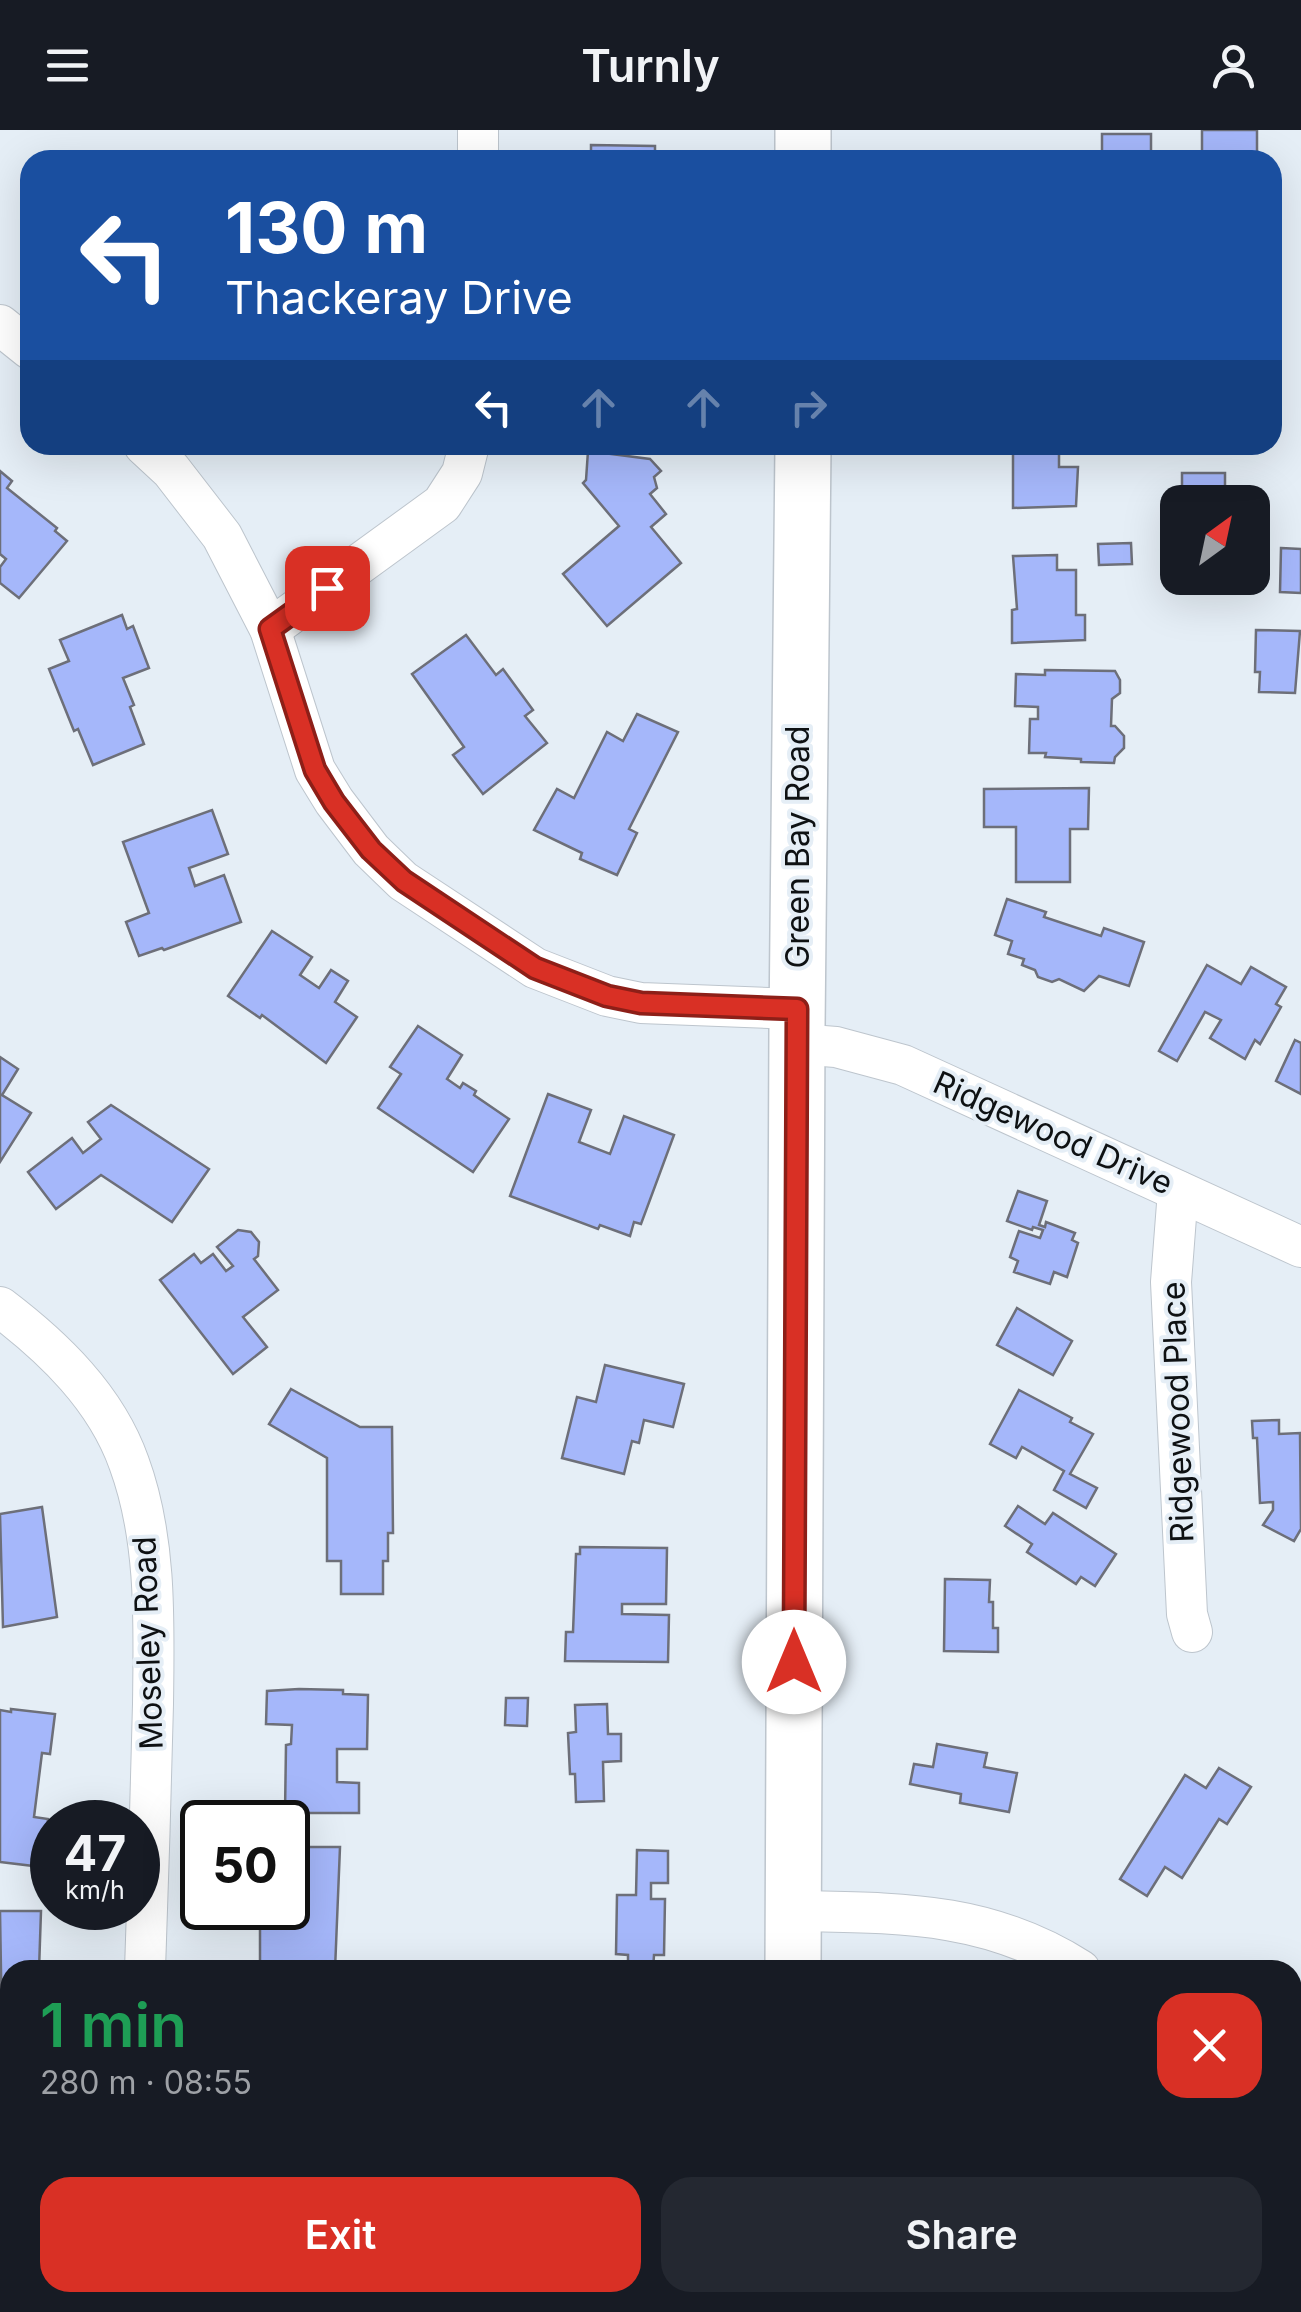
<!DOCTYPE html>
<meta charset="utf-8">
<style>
body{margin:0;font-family:Inter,sans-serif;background:#242831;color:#f1f3f6;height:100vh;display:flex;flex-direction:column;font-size:38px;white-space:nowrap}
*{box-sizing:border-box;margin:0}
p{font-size:32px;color:#9ea1a6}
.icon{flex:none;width:55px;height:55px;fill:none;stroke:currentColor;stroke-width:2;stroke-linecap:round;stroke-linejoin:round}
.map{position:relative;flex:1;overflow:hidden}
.panel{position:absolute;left:0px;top:1830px;width:1302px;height:352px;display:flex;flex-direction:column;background:#171b24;border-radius:30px 30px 0 0;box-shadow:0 10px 40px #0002}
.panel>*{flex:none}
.hud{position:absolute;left:20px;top:20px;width:1262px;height:305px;border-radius:30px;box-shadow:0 10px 40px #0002;background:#1a4fa0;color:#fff;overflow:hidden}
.needle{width:65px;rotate:33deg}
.buttons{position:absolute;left:1160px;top:355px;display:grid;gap:20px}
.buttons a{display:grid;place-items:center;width:110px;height:110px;border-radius:20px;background:#171b24;box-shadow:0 10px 40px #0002;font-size:50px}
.speed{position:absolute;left:30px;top:1670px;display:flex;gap:20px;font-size:50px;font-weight:700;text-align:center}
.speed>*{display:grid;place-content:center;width:130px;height:130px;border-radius:50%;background:#171b24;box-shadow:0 10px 40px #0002;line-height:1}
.speed small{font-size:25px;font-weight:400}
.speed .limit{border:5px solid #111;border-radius:15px;background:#fff;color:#111}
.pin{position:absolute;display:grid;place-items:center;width:85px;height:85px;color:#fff;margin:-42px;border-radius:20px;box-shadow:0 5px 15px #0006}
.me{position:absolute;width:110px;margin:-55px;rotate:0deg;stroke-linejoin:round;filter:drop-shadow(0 0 8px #0008)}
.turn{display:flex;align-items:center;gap:35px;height:210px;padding:0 40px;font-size:45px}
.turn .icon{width:130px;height:130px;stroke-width:2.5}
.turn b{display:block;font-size:70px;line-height:85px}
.lanes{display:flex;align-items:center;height:95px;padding:0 40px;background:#0003;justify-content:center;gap:50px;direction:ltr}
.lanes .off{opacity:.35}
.round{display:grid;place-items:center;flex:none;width:105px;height:105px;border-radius:30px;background:#242831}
.head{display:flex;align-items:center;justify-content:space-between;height:170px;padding:0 40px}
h1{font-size:60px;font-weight:600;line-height:75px;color:#1e9e55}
.action{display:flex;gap:20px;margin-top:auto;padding:20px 40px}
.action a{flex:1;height:115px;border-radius:30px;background:#d93025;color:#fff;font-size:40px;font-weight:600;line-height:115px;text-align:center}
.action a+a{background:#242831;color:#f1f3f6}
header{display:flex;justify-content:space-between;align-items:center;height:130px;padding:0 40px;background:#171b24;font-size:45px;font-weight:600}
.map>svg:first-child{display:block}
</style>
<header><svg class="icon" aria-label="menu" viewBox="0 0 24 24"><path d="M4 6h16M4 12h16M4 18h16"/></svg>Turnly<svg class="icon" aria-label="person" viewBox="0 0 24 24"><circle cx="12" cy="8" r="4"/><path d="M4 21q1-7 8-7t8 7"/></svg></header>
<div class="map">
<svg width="1301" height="2182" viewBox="0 0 1301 2182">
<rect width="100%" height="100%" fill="#e5eef6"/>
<polygon fill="#cebaf5" points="0,2086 10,2092 10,2172 132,2173 146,2182 0,2182"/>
<g fill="#a5b7fa" stroke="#6d6f79" stroke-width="2.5">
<rect x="1202" y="0" width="55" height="30"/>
<polygon points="1102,4 1151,4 1151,30 1090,30 1102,29"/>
<polygon points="591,15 655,16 655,30 591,30"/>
<polygon points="1013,318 1059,318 1059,337 1078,337 1076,376 1013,378"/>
<polygon points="588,321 650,329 661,341 654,347 657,358 650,364 666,384 651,397 681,433 607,496 563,444 619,396 583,353 586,350"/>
<polygon points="0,341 12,351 7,358 57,398 55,401 67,411 19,468 0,453 0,437 6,429 0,424"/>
<rect x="1182" y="343" width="43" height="29"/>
<polygon points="1131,413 1132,434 1099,435 1098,414"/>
<polygon points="1281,418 1301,419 1301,463 1280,462"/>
<polygon points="1057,425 1057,440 1076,440 1076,485 1085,485 1085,510 1012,513 1012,480 1017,479 1013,426"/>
<polygon points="122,485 127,499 133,496 149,538 123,548 134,575 130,577 144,614 93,635 78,599 74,601 49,539 69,531 60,510"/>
<polygon points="1256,500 1300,501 1295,563 1259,562 1260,542 1255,542"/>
<polygon points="466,505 496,545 503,539 533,580 525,586 547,613 483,664 453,625 464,617 412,544"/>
<polygon points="1045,540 1115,541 1120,550 1120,563 1112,569 1111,596 1115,596 1124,606 1124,618 1115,627 1114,633 1081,632 1081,629 1045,627 1046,623 1029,623 1030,589 1038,589 1038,577 1015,576 1016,544 1045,545"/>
<polygon points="637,584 678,602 629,699 637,703 617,745 580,729 582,723 534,700 557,659 574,668 607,602 623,611"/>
<polygon points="1089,658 1088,699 1070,699 1070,752 1016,752 1016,697 984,697 984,659"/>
<polygon points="212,680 228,724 189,738 195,756 224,745 241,792 164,820 162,818 139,826 126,792 149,783 123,712"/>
<polygon points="1007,769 1046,782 1044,787 1101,806 1104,798 1144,812 1129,856 1099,846 1084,861 1059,849 1052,852 1038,847 1035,840 1022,835 1024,829 1008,824 1012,811 995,805"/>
<polygon points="272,801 312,827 300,845 319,858 331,840 348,851 335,872 357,887 326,933 262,885 260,888 228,866"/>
<polygon points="1207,835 1241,854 1251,837 1286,857 1276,874 1281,877 1260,914 1255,910 1245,929 1210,908 1221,890 1205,882 1177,931 1159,921"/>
<polygon points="418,896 462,925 447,949 460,958 463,953 476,961 474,965 509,989 473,1042 378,978 401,944 390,937"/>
<polygon points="1295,910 1301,913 1301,964 1276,951"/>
<polygon points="0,927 18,939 2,965 31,983 0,1032"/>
<polygon points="548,964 591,980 579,1012 610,1024 624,986 674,1005 641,1094 634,1092 630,1106 600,1095 598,1099 510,1066"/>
<polygon points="111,975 209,1039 172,1092 101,1045 56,1079 28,1042 72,1008 83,1023 101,1009 88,992"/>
<polygon points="1018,1061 1047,1071 1039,1095 1045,1097 1046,1092 1075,1103 1072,1110 1078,1113 1067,1147 1054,1142 1050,1154 1014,1142 1018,1131 1010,1127 1019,1101 1040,1108 1043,1100 1033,1097 1032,1100 1007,1091"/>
<polygon points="238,1100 251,1102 259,1112 258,1126 254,1129 278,1160 243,1187 267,1217 233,1244 160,1150 194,1124 201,1133 213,1124 226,1141 233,1136 217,1117"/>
<polygon points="1017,1178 1072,1211 1053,1245 997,1215"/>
<polygon points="605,1235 684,1254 673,1297 644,1290 639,1313 632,1311 624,1344 562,1328 577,1267 596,1272"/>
<polygon points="291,1259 360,1297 392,1297 393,1403 388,1403 388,1431 383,1431 383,1464 341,1464 341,1431 327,1431 327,1328 269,1294"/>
<polygon points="1019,1260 1072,1288 1070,1292 1093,1304 1070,1344 1097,1358 1086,1378 1054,1360 1064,1341 1022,1317 1016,1328 990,1314"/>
<polygon points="1279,1290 1279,1304 1300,1303 1301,1399 1294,1411 1263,1395 1273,1380 1273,1372 1260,1373 1257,1308 1253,1308 1252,1291"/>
<polygon points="1018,1376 1045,1394 1053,1383 1116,1424 1095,1456 1081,1447 1076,1454 1027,1422 1032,1414 1005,1396"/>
<polygon points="42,1377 57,1487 3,1497 0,1384"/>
<polygon points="580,1417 667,1418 666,1474 622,1474 622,1484 669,1485 668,1532 565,1531 566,1502 573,1502 576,1424 580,1424"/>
<polygon points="945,1449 990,1450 989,1472 993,1472 993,1498 998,1498 998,1522 944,1521"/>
<polygon points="299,1559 343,1560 343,1564 368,1565 367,1619 337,1619 337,1652 359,1653 359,1683 285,1683 286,1615 291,1614 292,1595 266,1594 267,1561"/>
<polygon points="506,1568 528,1568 527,1596 505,1595"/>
<polygon points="607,1574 608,1604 621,1604 621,1631 603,1632 604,1671 576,1672 575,1644 570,1644 568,1603 576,1602 575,1575"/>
<polygon points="11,1579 55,1584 50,1624 42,1623 34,1687 48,1689 42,1737 0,1732 0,1580 11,1582"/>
<polygon points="937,1614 987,1623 984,1637 1017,1643 1009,1682 960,1673 961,1664 910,1654 914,1634 933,1637"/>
<polygon points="1219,1638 1251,1657 1227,1694 1219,1689 1182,1748 1165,1737 1147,1766 1120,1749 1185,1645 1206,1658"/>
<polygon points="288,1717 340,1717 335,1840 260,1840 260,1793 276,1793 276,1778 288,1778"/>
<polygon points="637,1720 668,1721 668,1753 651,1753 651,1769 665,1769 664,1825 654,1825 653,1840 628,1840 628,1825 616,1824 617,1765 636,1765"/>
<polygon points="0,1781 41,1781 39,1840 10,1840 10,1902 2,1902"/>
<rect x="951" y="2172" width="38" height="10"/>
<polygon points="1138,2172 1196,2172 1195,2182 1118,2182 1119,2175"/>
</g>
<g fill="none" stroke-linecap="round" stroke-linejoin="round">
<defs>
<polyline id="lane" points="97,2182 125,2172"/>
<g id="street">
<polyline points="478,30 478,0"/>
<polyline points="0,195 30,219"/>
<polyline points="144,315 171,340 222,406 270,499 315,640 334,671 371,720 403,751 535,838 607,866 641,873 797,879"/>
<polyline points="270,499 442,374 462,343 469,315"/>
<polyline points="797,914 836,917 903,935 1301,1117"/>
<polyline points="1178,1061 1171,1152 1187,1484 1192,1502"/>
<path d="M0 1177C54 1218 106 1268 129 1333 157 1409 154 1494 153 1574 151 1663 148 1751 145 1840"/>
<path d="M794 1781C899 1783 988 1781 1080 1840"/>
<polyline points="1292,2027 1301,2061"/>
<polyline points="0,2037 10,2044"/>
<polyline points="205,2172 220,2182"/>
</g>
<g id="secondary">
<polyline points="803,0 803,30"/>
<polyline points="793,1840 797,897 803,315"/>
<polyline points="789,2182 789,2172"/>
</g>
</defs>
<use href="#lane" stroke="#bdc5cd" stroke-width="22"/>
<use href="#street" stroke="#bdc5cd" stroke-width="42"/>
<use href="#secondary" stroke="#bdc5cd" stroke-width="58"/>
<use href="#lane" stroke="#fff" stroke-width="20"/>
<use href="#street" stroke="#fff" stroke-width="40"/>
<use href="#secondary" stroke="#fff" stroke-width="55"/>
</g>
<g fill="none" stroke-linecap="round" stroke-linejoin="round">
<defs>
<polyline id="route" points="327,458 270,499 315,640 334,672 371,720 404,751 535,838 607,866 641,873 797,879 794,1532"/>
</defs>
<use href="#route" stroke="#8d1f18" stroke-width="25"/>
<use href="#route" stroke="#d93025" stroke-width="18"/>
</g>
<g text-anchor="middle" stroke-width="8" stroke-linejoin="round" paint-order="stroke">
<g font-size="32" fill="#0e1113" stroke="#e5eef6">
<text transform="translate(798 717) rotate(-90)" y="11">Green Bay Road</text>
<text transform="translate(1053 1003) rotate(24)" y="11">Ridgewood Drive</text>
<text transform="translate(1178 1282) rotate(-92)" y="11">Ridgewood Place</text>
<text transform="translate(148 1513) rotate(-92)" y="11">Moseley Road</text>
</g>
</g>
</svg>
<div class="buttons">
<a><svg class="needle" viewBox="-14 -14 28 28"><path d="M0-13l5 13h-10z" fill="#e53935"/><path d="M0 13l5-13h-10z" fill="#9ea1a6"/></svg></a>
</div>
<div class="speed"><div>47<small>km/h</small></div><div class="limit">50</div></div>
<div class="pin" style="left:327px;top:458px;background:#d93025"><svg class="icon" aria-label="arrive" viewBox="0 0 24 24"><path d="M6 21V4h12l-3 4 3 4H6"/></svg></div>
<svg class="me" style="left:794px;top:1532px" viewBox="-20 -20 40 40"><circle r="19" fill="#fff"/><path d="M0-13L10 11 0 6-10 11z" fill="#d93025"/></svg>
<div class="hud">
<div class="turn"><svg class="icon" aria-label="left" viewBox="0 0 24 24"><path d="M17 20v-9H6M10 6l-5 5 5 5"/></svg><div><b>130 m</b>Thackeray Drive</div></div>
<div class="lanes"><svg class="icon" aria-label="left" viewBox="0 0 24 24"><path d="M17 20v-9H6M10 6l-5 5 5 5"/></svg><svg class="icon off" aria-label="ahead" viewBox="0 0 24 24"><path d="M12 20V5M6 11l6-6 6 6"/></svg><svg class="icon off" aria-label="ahead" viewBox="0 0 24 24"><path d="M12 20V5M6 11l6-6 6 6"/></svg><svg class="icon off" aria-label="right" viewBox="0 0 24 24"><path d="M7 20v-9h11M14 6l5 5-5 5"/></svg></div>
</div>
<section class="panel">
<div class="head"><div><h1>1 min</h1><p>280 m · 08:55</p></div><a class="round" style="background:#d93025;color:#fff"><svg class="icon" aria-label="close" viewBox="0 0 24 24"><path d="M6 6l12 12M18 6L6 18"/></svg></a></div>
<div class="action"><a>Exit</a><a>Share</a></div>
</section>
</div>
